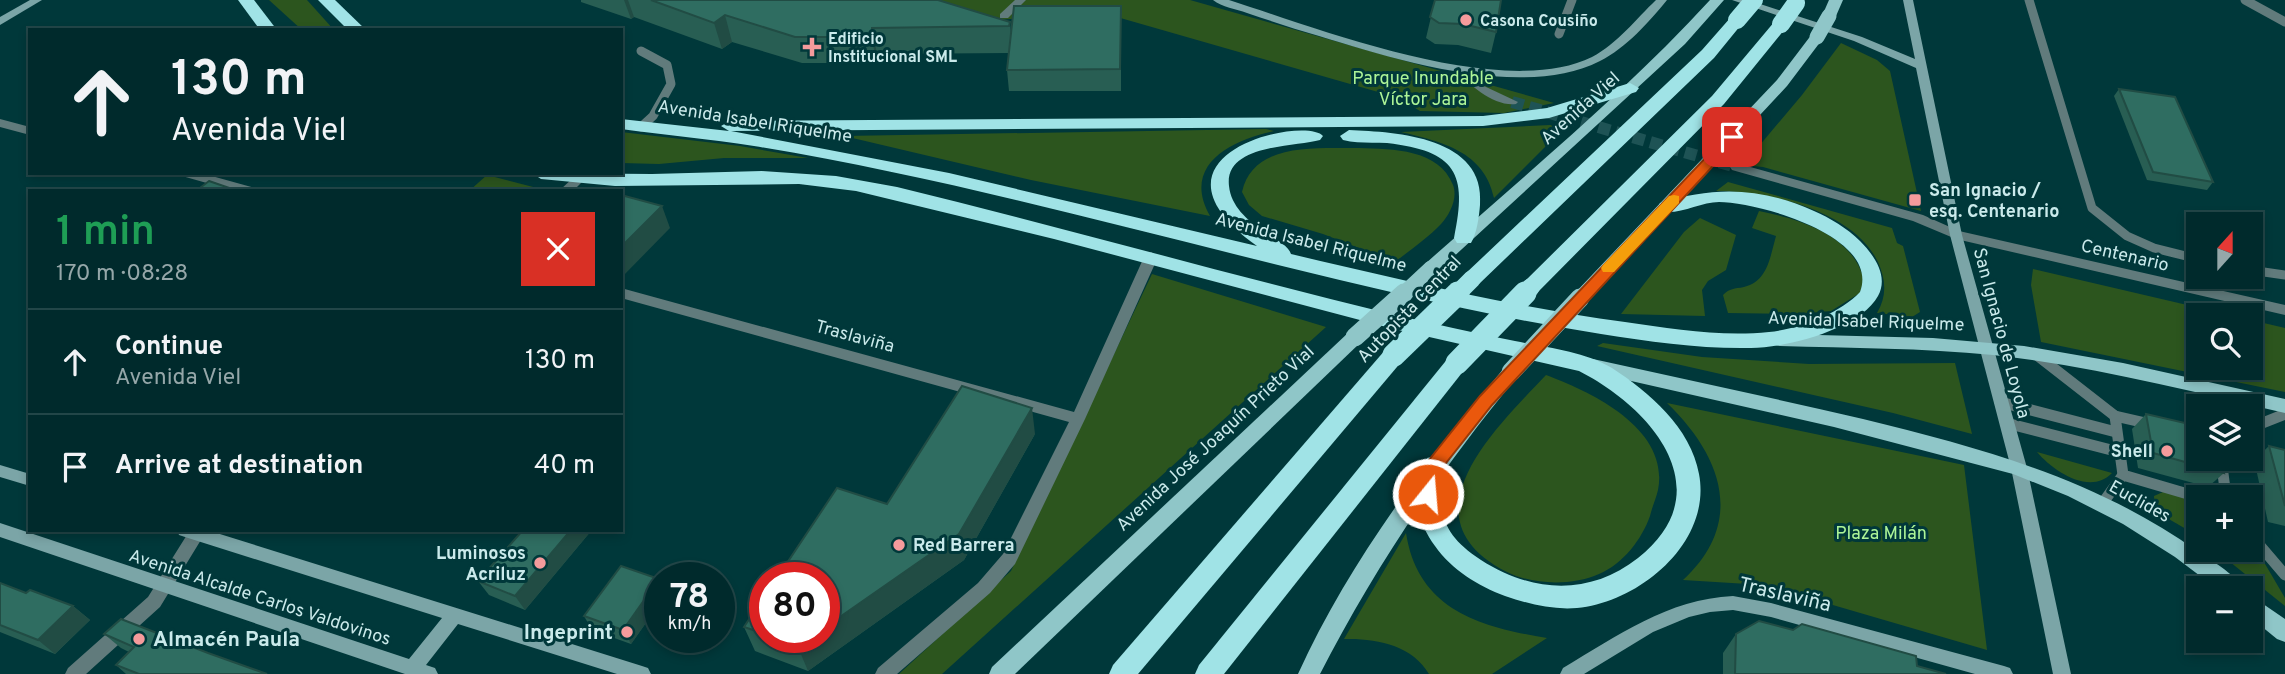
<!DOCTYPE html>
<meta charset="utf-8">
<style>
body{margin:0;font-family:Overpass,sans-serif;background:#0a3234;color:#f1f3f6;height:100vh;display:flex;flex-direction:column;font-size:26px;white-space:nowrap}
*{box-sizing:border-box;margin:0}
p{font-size:23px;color:#95a7a9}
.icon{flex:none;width:38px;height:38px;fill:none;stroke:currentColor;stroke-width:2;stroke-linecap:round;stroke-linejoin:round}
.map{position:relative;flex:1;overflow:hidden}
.drawer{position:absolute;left:28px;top:189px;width:595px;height:343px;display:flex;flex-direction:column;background:#002a2c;border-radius:0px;box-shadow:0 4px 10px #0003,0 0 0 2px #224648}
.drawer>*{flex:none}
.top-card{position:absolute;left:28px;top:28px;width:595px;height:147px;border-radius:0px;box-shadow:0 4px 10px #0003,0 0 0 2px #224648;background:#002a2c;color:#f1f3f6;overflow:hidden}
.needle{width:46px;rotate:21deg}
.tools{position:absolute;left:2186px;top:212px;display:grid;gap:14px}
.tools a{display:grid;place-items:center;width:77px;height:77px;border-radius:0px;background:#002a2c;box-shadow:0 4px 10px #0003,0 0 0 2px #224648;font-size:35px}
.speed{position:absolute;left:644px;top:562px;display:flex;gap:14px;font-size:35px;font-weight:700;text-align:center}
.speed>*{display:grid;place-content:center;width:91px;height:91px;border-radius:50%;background:#002a2c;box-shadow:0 4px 10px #0003,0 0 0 2px #224648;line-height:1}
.speed small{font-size:18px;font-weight:400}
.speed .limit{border:10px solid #d22;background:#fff;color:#111}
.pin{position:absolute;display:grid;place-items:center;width:60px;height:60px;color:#fff;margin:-30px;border-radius:14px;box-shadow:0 4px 10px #0006}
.me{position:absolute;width:77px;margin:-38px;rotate:17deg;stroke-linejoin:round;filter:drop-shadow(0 0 5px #0008)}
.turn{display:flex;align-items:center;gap:24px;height:147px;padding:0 28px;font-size:32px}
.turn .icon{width:91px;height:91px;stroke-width:2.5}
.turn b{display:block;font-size:49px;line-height:60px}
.round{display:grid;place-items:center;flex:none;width:74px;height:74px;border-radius:0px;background:#0a3234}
.headline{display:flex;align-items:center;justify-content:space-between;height:119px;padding:0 28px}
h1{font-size:42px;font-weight:600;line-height:52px;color:#1e9e55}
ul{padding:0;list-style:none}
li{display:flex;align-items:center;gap:21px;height:105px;padding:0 28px;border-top:2px solid #224648}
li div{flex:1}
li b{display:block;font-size:26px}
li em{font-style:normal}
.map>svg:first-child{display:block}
</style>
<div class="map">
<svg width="2285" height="674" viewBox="0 0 2285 674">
<rect width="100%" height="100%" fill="#00383a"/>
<g fill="#2c551e">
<polygon points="269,0 307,0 334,30 302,30"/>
<polygon points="903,0 1190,0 1554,103 1504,113 1420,111 1399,98 1103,13 979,21"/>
<polygon points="1841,43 1877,60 1890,71 1921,211 1763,167 1743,165 1802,95"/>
<path d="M1550 125 1563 129 1494 198C1484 151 1442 142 1401 132Z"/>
<path d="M1266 129 1274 131C1231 140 1181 165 1210 216L1031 180 844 136Z"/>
<polygon points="621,132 740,146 808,158 724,158 659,164 621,163"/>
<path d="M1359 148C1393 149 1439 149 1453 185 1458 198 1450 214 1441 224 1428 238 1410 250 1395 262L1323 234 1262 216 1249 205 1242 192C1253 141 1319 149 1359 148Z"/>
<polygon points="487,175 541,189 469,191"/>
<path d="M1728 182 1892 228 1897 243 1903 246 1920 312 1912 317 1877 313C1887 296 1886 280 1878 262 1853 210 1768 191 1716 191Z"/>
<path d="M1759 211C1799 219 1853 235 1864 280L1860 293 1831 311 1796 314 1728 313 1723 295C1730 288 1734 289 1744 287 1768 281 1770 257 1776 236L1752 228Z"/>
<polygon points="1700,218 1736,235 1726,270 1708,281 1702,290 1705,316 1621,314 1684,232"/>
<polygon points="2033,269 2230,315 2198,315 2198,368 2250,368 2251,320 2285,328 2285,392 2041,342 2031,285"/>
<polygon points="1152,274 1326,327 942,674 899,674 1011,571"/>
<polygon points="1603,343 1702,357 1809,364 1955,363 1972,434 1893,413 1597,346"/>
<path d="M1546 375C1592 392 1670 429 1658 490 1656 499 1652 507 1650 516 1642 539 1623 564 1599 574 1572 586 1533 585 1507 572 1401 518 1494 430 1546 375Z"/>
<path d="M1667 403 1964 465 1987 650 1764 585 1683 580C1746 522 1722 456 1667 403Z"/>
<path d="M2037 452 2112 473C2090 496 2053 471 2037 452Z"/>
<polygon points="2172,488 2198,497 2198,536 2155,511 2154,496"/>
<path d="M1406 533C1418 610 1480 627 1547 638L1492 674H1429C1412 645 1376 638 1344 639Z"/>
<polygon points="2251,540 2285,598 2285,606 2215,550 2250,550"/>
</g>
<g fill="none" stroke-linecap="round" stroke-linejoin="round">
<polyline stroke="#1e5355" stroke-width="12" stroke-dasharray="12 6" stroke-linecap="butt" points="1512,102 1736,167"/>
<g stroke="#617b7c" stroke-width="9">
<polyline points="2029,0 2092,208 2127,236 2154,248 2198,259"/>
<polyline points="2245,0 2285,22"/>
<polyline points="1559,34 1572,0"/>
<polyline points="641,51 667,65 671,84 653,116 641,127"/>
<polyline points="2250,270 2285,275"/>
</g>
<g stroke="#617b7c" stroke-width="11">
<polyline points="2038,356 2115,416 2150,424"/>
<polyline points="2000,402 2116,432"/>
<polyline points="2115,416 2123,475 2198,497"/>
<polyline points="2006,423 2119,452"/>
<polyline points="2250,428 2285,414"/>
<polyline points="2221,458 2226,497"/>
<polyline points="2102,504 2123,475"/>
<polyline points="2250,534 2285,575"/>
</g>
<g fill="#617b7c" fill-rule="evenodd">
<polygon points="1015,0 1026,0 1008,18 1000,18 1000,14"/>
<path d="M1462 67 1466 68 1484 86 1518 102 1516 104C1495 107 1469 85 1456 70Z"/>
<polygon points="0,119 30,127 30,135 0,127"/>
<polygon points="1736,163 1923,215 1959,231 2285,305 2285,315 1956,239 1913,221 1732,170 1730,167 1732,164"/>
<polygon points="180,173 201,173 255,188 257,191 235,191 182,176"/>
<polygon points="579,175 585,179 573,191 559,191 575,176"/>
<polygon points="1151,252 1158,257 1085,419 1015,564 990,593 897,674 875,674 878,668 978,583 1003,554 1069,422 621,298 621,288 1074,412 1144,257"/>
<polygon points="190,530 207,530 160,607 86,674 65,674 68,668 148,597"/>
</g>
<g fill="#7ba5a7" fill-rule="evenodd">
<polygon points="30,0 42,0 0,25 0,17"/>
<path d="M1213 0H1229C1320 29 1502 101 1592 57 1617 44 1636 19 1656 0H1667C1649 22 1626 48 1600 61 1523 100 1397 60 1319 36 1295 29 1271 21 1247 13 1236 9 1222 7 1213 0Z"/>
<polygon points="1732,0 1748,0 1862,37 1915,59 1903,0 1913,0 1962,235 2027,468 2071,674 2053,674 2011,468 1950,235 1916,68 1854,41"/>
<polygon points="0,465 30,474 30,486 0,477"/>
<polygon points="0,523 409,659 442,618 185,537 179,535 177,530 207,530 642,666 648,668 651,674 617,674 458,624 426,665 435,668 438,674 405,674 0,537"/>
<path d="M1733 596 1771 603 2004 666 2010 668 2013 674H1975L1771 617 1733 610 1710 612 1689 617 1653 632 1584 674H1560L1563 668C1617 636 1668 599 1733 596Z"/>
</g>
<g fill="#8fc6c8" fill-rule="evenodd">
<path d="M1710 0H1724L1685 44 1437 272H1425L1423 268 1425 264C1521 178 1623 95 1710 0Z"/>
<polygon points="1829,0 1843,0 1836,16 1829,20 1822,16"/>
<polygon points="1817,33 1824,37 1787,86 1586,302 1574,302 1572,298 1574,294 1777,80 1812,34"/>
<polygon points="1355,331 1361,332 1364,337 1361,342 1015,674 989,674 992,667 1349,332"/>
<path d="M1780 334 1933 338 2024 346 2123 363 2285 399V413C2189 391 2091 366 1993 355 1922 348 1851 348 1780 346L1774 345 1771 340 1774 335Z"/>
<path d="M1593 359C1683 379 1773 398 1863 419 1984 449 2094 478 2197 551 2211 561 2234 572 2241 588H2216L2175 557 2123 524 2068 496 2013 474 1834 427 1587 371 1584 366 1587 361Z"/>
<path d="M1511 365 1517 367 1520 372 1517 377C1441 469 1375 567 1320 674H1298C1349 562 1426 460 1505 367Z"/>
<polygon points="2250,595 2285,619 2285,642 2277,639 2250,617"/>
</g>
<g fill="#a0e3e6" fill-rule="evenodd">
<polygon points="238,0 254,0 277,30 260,30"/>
<polygon points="318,0 335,0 366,30 348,30"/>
<polygon points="1737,15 1745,20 1714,58 1479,284 1465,284 1462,279 1465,274 1702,50 1731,17"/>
<polygon points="1781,19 1789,24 1724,104 1538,292 1524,292 1521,287 1524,282 1712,96 1775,21"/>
<path d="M1630 83 1639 88 1636 92 1549 118 1483 126 731 131 949 173 1257 246C1129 154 1306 115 1323 136L1320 140C1295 147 1224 144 1229 186 1231 206 1247 220 1263 231 1272 238 1288 244 1291 254 1402 280 1513 307 1625 322 1672 329 1722 337 1769 332 1799 329 1839 314 1860 292 1881 236 1757 202 1719 202 1700 202 1678 216 1660 211L1658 207 1660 203C1715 186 1760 187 1814 211 1830 218 1847 228 1860 241 1874 255 1889 276 1878 296 1860 329 1786 348 1751 348 1701 349 1651 342 1601 334 1492 317 1385 291 1278 265 1104 222 931 175 754 146 710 139 666 135 621 129V119L729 131 721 126 730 121 1483 116 1547 108Z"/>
<path d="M1349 130C1397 132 1486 137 1480 205 1479 217 1477 233 1471 243H1457L1454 238C1468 173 1456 151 1387 143 1372 142 1357 144 1343 140L1340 136Z"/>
<path d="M762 171 836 176 897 187C1062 227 1226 274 1391 314 1432 323 1474 333 1515 341 1548 348 1583 351 1612 368 1649 392 1691 428 1699 474 1712 542 1640 602 1577 608 1552 610 1529 604 1505 596 1478 586 1452 570 1435 546 1415 519 1411 489 1427 458L1435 456 1443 458 1447 465C1436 510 1440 533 1481 560 1532 593 1590 596 1638 558 1723 491 1652 408 1579 371L1394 329 1054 239 856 191 799 184 615 186 541 179 532 173 652 174Z"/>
<polygon points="1394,347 1402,349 1405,355 1402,361 1138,674 1109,674 1113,665 1386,349"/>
<polygon points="1457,355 1465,357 1468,363 1465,369 1224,674 1195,674 1199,665 1449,357"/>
</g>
<g stroke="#8fc6c8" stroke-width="15">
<polyline points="1817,37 1829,16"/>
<polyline points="1402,295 1431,268"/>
</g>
<g stroke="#8fc6c8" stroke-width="19">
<polyline points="1355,337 1404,293"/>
<polyline points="1511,372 1580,298"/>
</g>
<g stroke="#a0e3e6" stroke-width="18">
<polyline points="1737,20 1754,0"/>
<polyline points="1781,24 1796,3"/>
<polyline points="1456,295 1472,279"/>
<polyline points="1524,295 1531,287"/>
</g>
<g stroke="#a0e3e6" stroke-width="23">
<polyline points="1394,355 1458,293"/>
<polyline points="1457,363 1525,293"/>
</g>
</g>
<g fill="#285e53">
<polygon points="581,0 938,0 1010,22 1011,33 1121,27 1121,91 1009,91 1007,70 1009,53 877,54 876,63 802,63 732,42 722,49 634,17 631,19 581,2"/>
<polygon points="1435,0 1496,32 1491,53 1458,45 1435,44 1426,38"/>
<polygon points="2119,89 2213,182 2207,190 2147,180 2114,96"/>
<polygon points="2146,414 2224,473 2208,487 2138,468 2132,429"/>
<polygon points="1035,434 964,560 808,671 755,651 744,627 765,595 765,637 824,637 887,504"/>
<polygon points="2269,446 2285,450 2285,526 2268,522 2254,460"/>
<polygon points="591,531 525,610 489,595 478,581"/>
<polygon points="660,580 660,603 631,644 592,630 584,616"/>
<polygon points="0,583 26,593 73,606 90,620 55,654 0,632"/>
<polygon points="104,634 208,653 267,674 126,674 116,665 129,652 121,648"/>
<polygon points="1736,634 1917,666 1946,674 1723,674 1723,653"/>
</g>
<g fill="#214c44">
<polygon points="624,0 628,0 634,17 631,19"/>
<polygon points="725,15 732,42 722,49 714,23"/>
<polygon points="872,28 877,54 876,63 872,37"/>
<polygon points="662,206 670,228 623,276 621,271 621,247"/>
<polygon points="1032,408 1035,434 964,560 808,671 798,647 812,637 824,637 824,628"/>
<polygon points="571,530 591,531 525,610 515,596"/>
<polygon points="659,579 660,603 631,644 623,630"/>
<polygon points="73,606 90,620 55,654 38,640"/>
</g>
<g fill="#2f6d61" stroke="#214c44" stroke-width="2">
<polygon points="651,0 938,0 1010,22 1009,26 872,28 872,37 795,37 725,15 714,23"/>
<polygon points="1435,0 1501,0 1496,32 1463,24 1439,23 1430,17"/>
<polygon points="1014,6 1121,6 1120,69 1007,70"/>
<polygon points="2119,89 2175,97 2213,182 2153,172"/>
<polygon points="209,181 238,191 196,191"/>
<polygon points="621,195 662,206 621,247"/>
<polygon points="962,386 1032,408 959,534 824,628 824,578 777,578 837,488 887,504"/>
<polygon points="2146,414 2198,426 2198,458 2220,458 2224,473 2153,453"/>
<polygon points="2269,446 2285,450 2285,506"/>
<polygon points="523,530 571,530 515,596 478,581"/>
<polygon points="621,566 659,579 623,630 584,616"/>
<polygon points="0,583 26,593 30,590 73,606 38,640 0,625"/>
<polygon points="765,595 765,634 744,627"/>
<polygon points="121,619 208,653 267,674 139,674 116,665 134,647 104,634"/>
<polygon points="1759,621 1793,630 1802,624 1916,656 1917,666 1946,674 1735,674 1736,634"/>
<polygon points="772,637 812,637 798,647"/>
</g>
<polygon fill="#ea580c" stroke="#983908" stroke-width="2" points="1732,132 1737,134 1737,140 1492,405 1443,467 1434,500 1428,502 1422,500 1419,494 1429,460 1480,396 1728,134"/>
<polygon fill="#f59e0b" points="1674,195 1679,196 1679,203 1614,272 1603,272 1601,268 1603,265 1669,196"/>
<g fill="#f59b9c" stroke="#00383a" stroke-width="2.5">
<circle cx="1466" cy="20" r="7"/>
<path d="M808.5 36.5h7v7h7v7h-7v7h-7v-7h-7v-7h7z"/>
<rect x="1908" y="193" width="14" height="14" rx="3.5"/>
<circle cx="2167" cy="451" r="7"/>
<circle cx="899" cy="545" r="7"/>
<circle cx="540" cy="563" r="7"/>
<circle cx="627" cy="632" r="7"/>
<circle cx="139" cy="639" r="7"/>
</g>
<g text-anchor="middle" stroke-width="6" stroke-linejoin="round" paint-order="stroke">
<g font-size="16" font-weight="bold" fill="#caeaeb" stroke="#00383a" text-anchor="start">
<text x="1480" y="26">Casona Cousiño</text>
<text x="828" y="44">Edificio<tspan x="828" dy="18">Institucional SML</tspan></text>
</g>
<g font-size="18" fill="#adf597" stroke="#00383a">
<text x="1423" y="84">Parque Inundable<tspan x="1423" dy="21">Víctor Jara</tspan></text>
<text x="1881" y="539">Plaza Milán</text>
</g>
<g font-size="18" fill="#caeaeb" stroke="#00383a">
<text transform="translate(1580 108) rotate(-42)" y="6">Avenida Viel</text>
<text transform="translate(755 121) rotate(9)" y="6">Avenida Isabel Riquelme</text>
<text transform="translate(1311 242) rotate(14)" y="6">Avenida Isabel Riquelme</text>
<text transform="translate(2125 255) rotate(13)" y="6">Centenario</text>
<text transform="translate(1409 309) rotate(-46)" y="6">Autopista Central</text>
<text transform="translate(1866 321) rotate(2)" y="6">Avenida Isabel Riquelme</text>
<text transform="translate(2002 333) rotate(75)" y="6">San Ignacio de Loyola</text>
<text transform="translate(855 336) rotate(15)" y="6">Traslaviña</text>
<text transform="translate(1215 438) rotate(-43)" y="6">Avenida José Joaquín Prieto Vial</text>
<text transform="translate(2140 501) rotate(29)" y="6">Euclides</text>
<text transform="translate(260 597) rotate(18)" y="6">Avenida Alcalde Carlos Valdovinos</text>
</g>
<g font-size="18" font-weight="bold" fill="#caeaeb" stroke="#00383a" text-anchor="start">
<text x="1929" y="196">San Ignacio /<tspan x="1929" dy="21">esq. Centenario</tspan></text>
<text x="2153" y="457" text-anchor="end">Shell</text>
<text x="913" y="551">Red Barrera</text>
<text x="526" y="559" text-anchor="end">Luminosos<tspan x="526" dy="21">Acriluz</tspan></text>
</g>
<g font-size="21" fill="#caeaeb" stroke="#00383a">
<text transform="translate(1785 594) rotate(13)" y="7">Traslaviña</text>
</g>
<g font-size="21" font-weight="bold" fill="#caeaeb" stroke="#00383a" text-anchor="end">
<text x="613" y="639">Ingeprint</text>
<text x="153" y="646" text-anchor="start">Almacén Paula</text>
</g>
</g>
</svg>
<div class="tools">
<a><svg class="needle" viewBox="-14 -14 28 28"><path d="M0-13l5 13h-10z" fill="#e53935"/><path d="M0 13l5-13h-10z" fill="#95a7a9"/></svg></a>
<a><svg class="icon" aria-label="search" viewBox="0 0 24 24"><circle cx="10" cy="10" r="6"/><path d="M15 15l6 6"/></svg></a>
<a><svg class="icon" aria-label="layers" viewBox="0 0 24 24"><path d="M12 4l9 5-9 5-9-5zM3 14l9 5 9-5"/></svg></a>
<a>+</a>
<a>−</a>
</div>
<div class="speed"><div>78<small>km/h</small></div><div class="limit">80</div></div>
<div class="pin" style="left:1732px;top:137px;background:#d93025"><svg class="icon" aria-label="arrive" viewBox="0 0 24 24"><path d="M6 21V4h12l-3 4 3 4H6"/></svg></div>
<svg class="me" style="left:1428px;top:494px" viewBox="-20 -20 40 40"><circle r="17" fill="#ea580c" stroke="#fff" stroke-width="3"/><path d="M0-11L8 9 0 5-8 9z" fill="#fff"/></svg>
<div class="top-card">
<div class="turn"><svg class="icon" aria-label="ahead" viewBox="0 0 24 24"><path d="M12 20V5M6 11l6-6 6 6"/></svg><div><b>130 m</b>Avenida Viel</div></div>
</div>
<section class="drawer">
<div class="headline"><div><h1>1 min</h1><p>170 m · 08:28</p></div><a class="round" style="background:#d93025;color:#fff"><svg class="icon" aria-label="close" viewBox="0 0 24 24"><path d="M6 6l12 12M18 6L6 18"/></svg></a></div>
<ul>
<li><svg class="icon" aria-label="ahead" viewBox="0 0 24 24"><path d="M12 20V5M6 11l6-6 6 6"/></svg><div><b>Continue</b><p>Avenida Viel</p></div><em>130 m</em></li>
<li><svg class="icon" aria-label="arrive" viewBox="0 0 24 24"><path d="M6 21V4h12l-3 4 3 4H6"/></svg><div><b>Arrive at destination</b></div><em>40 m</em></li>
</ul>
</section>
</div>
